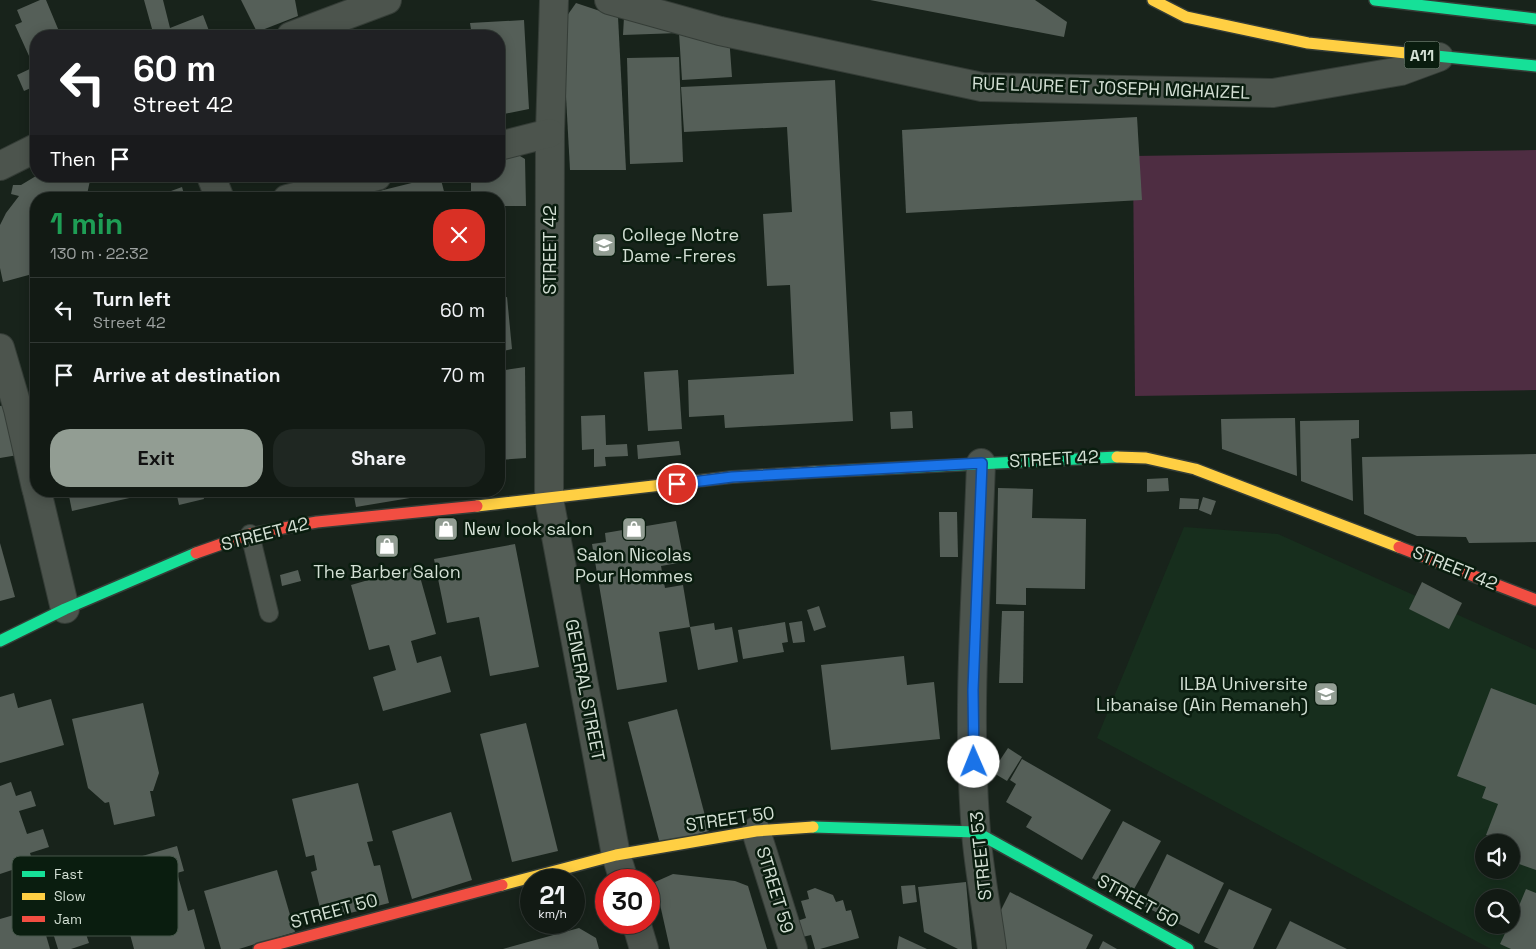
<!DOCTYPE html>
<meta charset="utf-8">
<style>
body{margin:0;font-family:"Space Grotesk",sans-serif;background:#1f2722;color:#f1f3f6;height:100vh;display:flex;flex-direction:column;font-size:19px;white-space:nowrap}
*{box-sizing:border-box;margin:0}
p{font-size:16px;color:#9ca1a0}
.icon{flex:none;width:28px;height:28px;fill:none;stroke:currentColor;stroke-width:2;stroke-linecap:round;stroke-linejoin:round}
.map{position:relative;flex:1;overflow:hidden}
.sheet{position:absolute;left:30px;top:192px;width:475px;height:305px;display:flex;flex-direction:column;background:#121a14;border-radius:20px;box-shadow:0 2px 12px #0003,0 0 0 1px #313834}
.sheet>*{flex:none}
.banner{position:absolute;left:30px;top:30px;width:475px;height:152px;border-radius:20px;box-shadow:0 2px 12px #0003,0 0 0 1px #313834;background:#202124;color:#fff;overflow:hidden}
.tools{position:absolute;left:1475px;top:834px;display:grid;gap:10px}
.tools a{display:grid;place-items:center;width:45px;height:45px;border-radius:50%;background:#121a14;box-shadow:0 2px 12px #0003,0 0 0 1px #313834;font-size:25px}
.speed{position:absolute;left:520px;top:869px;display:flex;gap:10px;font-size:25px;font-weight:700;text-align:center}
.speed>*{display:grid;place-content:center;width:65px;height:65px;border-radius:50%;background:#121a14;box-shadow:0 2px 12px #0003,0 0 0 1px #313834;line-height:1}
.speed small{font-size:12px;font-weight:400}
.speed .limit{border:8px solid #d22;background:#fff;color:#111}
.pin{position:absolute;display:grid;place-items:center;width:42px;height:42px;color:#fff;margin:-21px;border:2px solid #fff;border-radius:50%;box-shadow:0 1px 5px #0007}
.me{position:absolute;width:55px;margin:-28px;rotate:359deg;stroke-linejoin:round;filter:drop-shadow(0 0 4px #0008)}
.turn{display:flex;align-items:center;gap:18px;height:105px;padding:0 20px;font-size:22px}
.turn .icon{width:65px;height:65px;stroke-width:2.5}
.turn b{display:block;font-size:35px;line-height:42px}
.then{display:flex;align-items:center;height:48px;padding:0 20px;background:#0003;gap:10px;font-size:19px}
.round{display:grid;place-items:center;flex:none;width:52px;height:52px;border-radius:20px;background:#1f2722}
.summary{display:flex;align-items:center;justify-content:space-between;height:85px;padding:0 20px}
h1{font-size:30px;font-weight:600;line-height:38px;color:#1e9e55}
.button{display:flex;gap:10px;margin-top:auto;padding:10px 20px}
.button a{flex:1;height:58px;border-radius:20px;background:#929d93;color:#111;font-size:20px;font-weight:600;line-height:58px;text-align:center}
.button a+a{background:#1f2722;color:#f1f3f6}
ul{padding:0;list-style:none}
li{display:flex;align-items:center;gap:15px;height:65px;padding:0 20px;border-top:1px solid #313834}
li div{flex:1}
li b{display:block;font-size:19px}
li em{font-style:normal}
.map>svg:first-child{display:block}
</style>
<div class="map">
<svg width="1536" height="949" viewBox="0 0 1536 949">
<rect width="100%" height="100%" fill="#18231b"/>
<path fill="#172e1d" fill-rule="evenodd" d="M1184 527 1278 534 1536 650V949H1491L1097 738ZM1484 842H1511V870H1484ZM1484 898H1511V925H1484Z"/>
<polygon fill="#4e2d42" points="1536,150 1536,390 1135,396 1133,156"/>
<g fill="#555f58">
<polygon points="40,0 46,0 61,36 36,36 36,94 33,87 24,91 17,75 34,67 15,25 22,22 17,10"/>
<polygon points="144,0 163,0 170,28 203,15 211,36 154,36"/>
<polygon points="241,0 295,0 298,16 257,32"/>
<polygon points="870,0 1035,0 1067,22 1064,37"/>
<polygon points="576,3 618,17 626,170 570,170 562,23"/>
<polygon points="624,17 729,36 732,77 682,80 679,33 623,35"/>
<polygon points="524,20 529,109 499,115 499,36 472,36 470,23"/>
<polygon points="679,57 683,162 630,164 627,58"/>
<polygon points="835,80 853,421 725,428 724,415 689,417 688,380 794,374 790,285 767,286 763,214 792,212 787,127 684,132 681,87"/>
<polygon points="1137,117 1142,200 906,213 902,130"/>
<polygon points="510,150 525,159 526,206 499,206 499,199 471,199 471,176 499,176 499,153"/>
<polygon points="36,176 91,176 86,199 36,199 36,273 3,282 0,268 0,225 6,213 19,196 11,194 13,185 21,185"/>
<polygon points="440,176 446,199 351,199 351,198"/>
<polygon points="182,187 184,194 194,191 196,199 161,199 160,195"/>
<polygon points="507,297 512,349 499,352 499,298"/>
<polygon points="525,367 526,458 499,460 499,371"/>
<polygon points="678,370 682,429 648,431 644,372"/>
<polygon points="8,405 18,455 0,458 0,406"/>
<polygon points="912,411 913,428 891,429 890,412"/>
<polygon points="605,415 606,445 627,444 628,456 605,457 606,466 594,467 594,449 582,450 581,416"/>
<polygon points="1295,418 1297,476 1222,449 1221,419"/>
<polygon points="1359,420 1359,438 1351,439 1353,501 1301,481 1300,421"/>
<polygon points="679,441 681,455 638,459 637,445"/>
<polygon points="1536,454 1536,542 1469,543 1466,537 1417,536 1364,514 1362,457"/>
<polygon points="1168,478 1169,491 1147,492 1147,479"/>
<polygon points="998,488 1033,489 1032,518 1086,519 1085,589 1026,588 1026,605 996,604"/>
<polygon points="68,491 156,491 156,492 72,511"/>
<polygon points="176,491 202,491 204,499 179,505"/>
<polygon points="353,491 415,491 416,497 356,507"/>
<polygon points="1203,497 1216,501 1211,515 1199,510"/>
<polygon points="1180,498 1199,499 1198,509 1179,509"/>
<polygon points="939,512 957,512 958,557 940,557"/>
<polygon points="676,521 684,562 661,566 665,588 683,585 690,627 659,632 667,682 617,690 592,544 606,542 605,533"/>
<polygon points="0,543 15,597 0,601"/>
<polygon points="515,544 539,667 490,676 479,617 447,623 434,559"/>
<polygon points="417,566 436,634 411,641 417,663 441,656 451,692 383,711 373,677 396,670 389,645 369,650 351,585"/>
<polygon points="298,570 301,581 282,586 280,575"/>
<polygon points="1422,582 1462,603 1449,629 1409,609"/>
<polygon points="819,606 826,627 814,631 807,610"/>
<polygon points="1002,611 1024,611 1023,683 999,683"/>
<polygon points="802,621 805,642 793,643 789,623"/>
<polygon points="785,622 788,642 782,643 784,652 743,659 738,630"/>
<polygon points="714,623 715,630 732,627 738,662 698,670 690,627"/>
<polygon points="904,656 907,685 934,682 940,739 831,750 821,665"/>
<polygon points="1491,688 1536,705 1536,870 1511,861 1511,842 1496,842 1497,840 1486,835 1498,804 1482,798 1486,787 1457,776"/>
<polygon points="14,693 18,708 51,699 64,745 0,763 0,697"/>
<polygon points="143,703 159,773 153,791 150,791 155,816 114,825 109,802 105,803 88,788 72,719"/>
<polygon points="677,709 709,831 660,844 628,722"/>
<polygon points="526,723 558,851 512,862 480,734"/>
<polygon points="1008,748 1022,757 1007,781 992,772"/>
<polygon points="1022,759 1111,810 1082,860 1026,827 1032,817 1006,802 1016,784 1010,780"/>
<polygon points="11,782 16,796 31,791 36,806 19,811 27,834 43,829 49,847 30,853 33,863 0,874 0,786"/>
<polygon points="358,783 373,841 367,842 374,866 380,865 389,903 323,920 311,872 317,870 314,855 306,857 292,799"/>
<polygon points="451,812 472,880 412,899 392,831"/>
<polygon points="1123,821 1161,841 1129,898 1092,878"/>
<polygon points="177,846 184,871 177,873 188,911 194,909 205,949 134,949 111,865"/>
<polygon points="1167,854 1224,883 1199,934 1142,905"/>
<polygon points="277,870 295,932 239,949 221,949 204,891"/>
<polygon points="673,874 735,881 748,886 767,949 670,949 655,882"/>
<polygon points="966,882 972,949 958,949 924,932 918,887"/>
<polygon points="915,885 917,902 903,904 901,886"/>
<polygon points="815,888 833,895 836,902 843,900 846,911 851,910 859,938 820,949 815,949 811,935 798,938 794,922 806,918 801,901 809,899 807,891"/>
<polygon points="1229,889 1272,909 1253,949 1219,949 1204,942"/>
<polygon points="1526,889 1536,893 1536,949 1511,949 1500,944 1509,925 1511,925"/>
<polygon points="91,890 96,907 110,903 117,925 86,934 89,943 71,949 58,949 48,917 67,911 63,898"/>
<polygon points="1010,892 1093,935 1086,949 1000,949 997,918"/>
<polygon points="38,908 50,949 0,949 0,919"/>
<polygon points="1290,921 1347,949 1276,949"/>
<polygon points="579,928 596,938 599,949 503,949"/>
<polygon points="899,936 927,949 897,949"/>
<polygon points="1103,941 1117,949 1099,949"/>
</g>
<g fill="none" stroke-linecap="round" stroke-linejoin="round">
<defs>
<polyline id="lane" points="250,534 269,613"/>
<g id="street">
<polyline points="554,0 550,133 549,499 616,855 624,880"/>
<polyline points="609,0 720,31 982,87 1273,93 1401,71 1439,57"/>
<polyline points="291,36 387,0"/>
<polyline points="499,146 550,133"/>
<polyline points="0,166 36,148"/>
<polyline points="211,176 220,199"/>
<polyline points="287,199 377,176"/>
<polyline points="0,348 18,409 36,488"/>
<path d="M981 463C977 585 966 710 976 832 979 871 987 910 992 949"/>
<polyline points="37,491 65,609"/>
<polyline points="756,831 793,949"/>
<polyline points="636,922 644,949"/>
</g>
<g id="fast">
<polyline points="1375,0 1536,19"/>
<polyline points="1416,54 1536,66"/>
<polyline points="815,472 1117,457"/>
<polyline points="0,641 65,609 196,553"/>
<polyline points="813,827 976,832 1188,949"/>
</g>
<g id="slow">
<polyline points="1153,0 1186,17 1308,43 1416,54"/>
<polyline points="1117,457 1146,458 1195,469 1399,547"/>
<polyline points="477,506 732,477 815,472"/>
<polyline points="502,885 616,855 756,831 813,827"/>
</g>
<g id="jam">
<polyline points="1399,547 1536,600"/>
<polyline points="196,553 250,534 317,522 477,506"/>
<polyline points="259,949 502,885"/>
</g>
</defs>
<use href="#lane" stroke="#353d37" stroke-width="20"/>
<use href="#street" stroke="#353d37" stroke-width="30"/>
<use href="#fast" stroke="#353d37" stroke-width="14"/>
<use href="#slow" stroke="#353d37" stroke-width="14"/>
<use href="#jam" stroke="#353d37" stroke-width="14"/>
<use href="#lane" stroke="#4c544d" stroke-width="18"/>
<use href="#street" stroke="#4c544d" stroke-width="28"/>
<use href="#fast" stroke="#16e098" stroke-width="11"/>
<use href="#slow" stroke="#ffcf43" stroke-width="11"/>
<use href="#jam" stroke="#f24e42" stroke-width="11"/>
</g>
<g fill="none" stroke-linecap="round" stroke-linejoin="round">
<defs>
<polyline id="route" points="677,484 732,477 982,463 973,690 974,762"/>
</defs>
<use href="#route" stroke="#114b97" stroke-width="12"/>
<use href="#route" stroke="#1a73e8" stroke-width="9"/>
</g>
<defs>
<symbol id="school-square" viewBox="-11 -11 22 22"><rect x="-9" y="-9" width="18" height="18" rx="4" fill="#929d93" stroke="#0a1d0f"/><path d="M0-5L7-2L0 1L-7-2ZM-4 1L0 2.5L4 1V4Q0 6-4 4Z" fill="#fff"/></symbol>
<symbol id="shop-square" viewBox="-11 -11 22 22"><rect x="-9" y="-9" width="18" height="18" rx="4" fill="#929d93" stroke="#0a1d0f"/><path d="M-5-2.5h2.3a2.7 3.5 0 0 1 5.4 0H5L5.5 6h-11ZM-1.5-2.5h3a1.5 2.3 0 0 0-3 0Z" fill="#fff"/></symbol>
<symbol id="university-square" viewBox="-11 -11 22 22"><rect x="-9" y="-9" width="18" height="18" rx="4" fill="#929d93" stroke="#0a1d0f"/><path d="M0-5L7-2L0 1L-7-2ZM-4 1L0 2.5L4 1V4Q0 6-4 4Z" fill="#fff"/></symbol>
</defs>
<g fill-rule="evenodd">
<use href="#school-square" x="590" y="231" width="28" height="28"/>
<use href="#shop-square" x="432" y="515" width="28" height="28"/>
<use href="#shop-square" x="620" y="515" width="28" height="28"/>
<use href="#shop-square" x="373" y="532" width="28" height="28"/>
<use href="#university-square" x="1312" y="680" width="28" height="28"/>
</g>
<g text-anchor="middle" stroke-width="5" stroke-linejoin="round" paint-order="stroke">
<rect fill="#0a1d0f" stroke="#97a599" stroke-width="1" x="1404.5" y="41.5" width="35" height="27" rx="4"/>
<g font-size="16" font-weight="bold" fill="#d3dfd4">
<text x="1422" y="61">A11</text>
</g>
<g font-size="18" fill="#d3dfd4" stroke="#0a1d0f">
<text transform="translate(1111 88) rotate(2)" y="6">RUE LAURE ET JOSEPH MGHAIZEL</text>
<text transform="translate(550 250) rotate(-90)" y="6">STREET 42</text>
<text transform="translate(1054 459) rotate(-3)" y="6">STREET 42</text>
<text transform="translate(265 534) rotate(-14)" y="6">STREET 42</text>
<text transform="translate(1455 568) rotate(22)" y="6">STREET 42</text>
<text transform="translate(585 690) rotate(79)" y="6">GENERAL STREET</text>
<text transform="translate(730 819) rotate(-8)" y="6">STREET 50</text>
<text transform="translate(981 856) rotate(-96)" y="6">STREET 53</text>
<text transform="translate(775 890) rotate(73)" y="6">STREET 59</text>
<text transform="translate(1138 901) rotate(29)" y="6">STREET 50</text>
<text transform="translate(334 911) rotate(-15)" y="6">STREET 50</text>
</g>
<g font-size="18" fill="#d3dfd4" stroke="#0a1d0f" text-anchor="start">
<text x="622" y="241">College Notre<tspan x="622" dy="21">Dame -Freres</tspan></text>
<text x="464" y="535">New look salon</text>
<text x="634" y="561" text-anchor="middle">Salon Nicolas<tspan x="634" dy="21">Pour Hommes</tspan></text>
<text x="387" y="578" text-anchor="middle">The Barber Salon</text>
<text x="1308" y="690" text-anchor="end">ILBA Universite<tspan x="1308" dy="21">Libanaise (Ain Remaneh)</tspan></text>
</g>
</g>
<rect x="12" y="856" width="166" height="80" rx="8" fill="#0a1d0f" stroke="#46574a" stroke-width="1"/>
<rect x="22" y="871" width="23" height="6" fill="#16e098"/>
<rect x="22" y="893" width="23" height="7" fill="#ffcf43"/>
<rect x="22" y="916" width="23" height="6" fill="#f24e42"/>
<g font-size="14" fill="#d3dfd4">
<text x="54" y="879">Fast</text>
<text x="54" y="901">Slow</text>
<text x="54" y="924">Jam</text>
</g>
</svg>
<div class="tools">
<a><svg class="icon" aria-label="sound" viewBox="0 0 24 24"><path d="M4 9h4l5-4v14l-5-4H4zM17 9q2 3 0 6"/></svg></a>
<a><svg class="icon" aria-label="search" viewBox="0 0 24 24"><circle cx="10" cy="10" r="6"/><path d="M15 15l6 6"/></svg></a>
</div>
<div class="speed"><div>21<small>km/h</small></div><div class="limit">30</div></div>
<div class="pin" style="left:677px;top:484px;background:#d93025"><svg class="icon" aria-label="arrive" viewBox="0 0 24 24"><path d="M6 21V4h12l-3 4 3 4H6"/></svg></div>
<svg class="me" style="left:974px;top:762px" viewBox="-20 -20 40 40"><circle r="19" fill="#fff"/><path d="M0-13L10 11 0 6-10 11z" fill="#1a73e8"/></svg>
<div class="banner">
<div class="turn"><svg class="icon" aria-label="left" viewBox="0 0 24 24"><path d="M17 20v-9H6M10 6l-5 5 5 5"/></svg><div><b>60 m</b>Street 42</div></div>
<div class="then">Then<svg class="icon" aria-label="arrive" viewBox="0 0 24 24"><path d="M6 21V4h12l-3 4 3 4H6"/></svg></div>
</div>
<section class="sheet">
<div class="summary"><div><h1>1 min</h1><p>130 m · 22:32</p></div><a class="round" style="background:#d93025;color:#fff"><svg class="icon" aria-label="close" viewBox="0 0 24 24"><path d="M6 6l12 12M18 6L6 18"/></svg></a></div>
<ul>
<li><svg class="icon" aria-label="left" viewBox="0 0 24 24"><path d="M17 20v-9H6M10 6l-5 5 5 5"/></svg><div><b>Turn left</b><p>Street 42</p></div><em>60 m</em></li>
<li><svg class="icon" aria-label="arrive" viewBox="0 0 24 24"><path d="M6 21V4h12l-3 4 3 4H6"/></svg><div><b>Arrive at destination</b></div><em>70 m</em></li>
</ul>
<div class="button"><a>Exit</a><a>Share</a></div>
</section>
</div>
